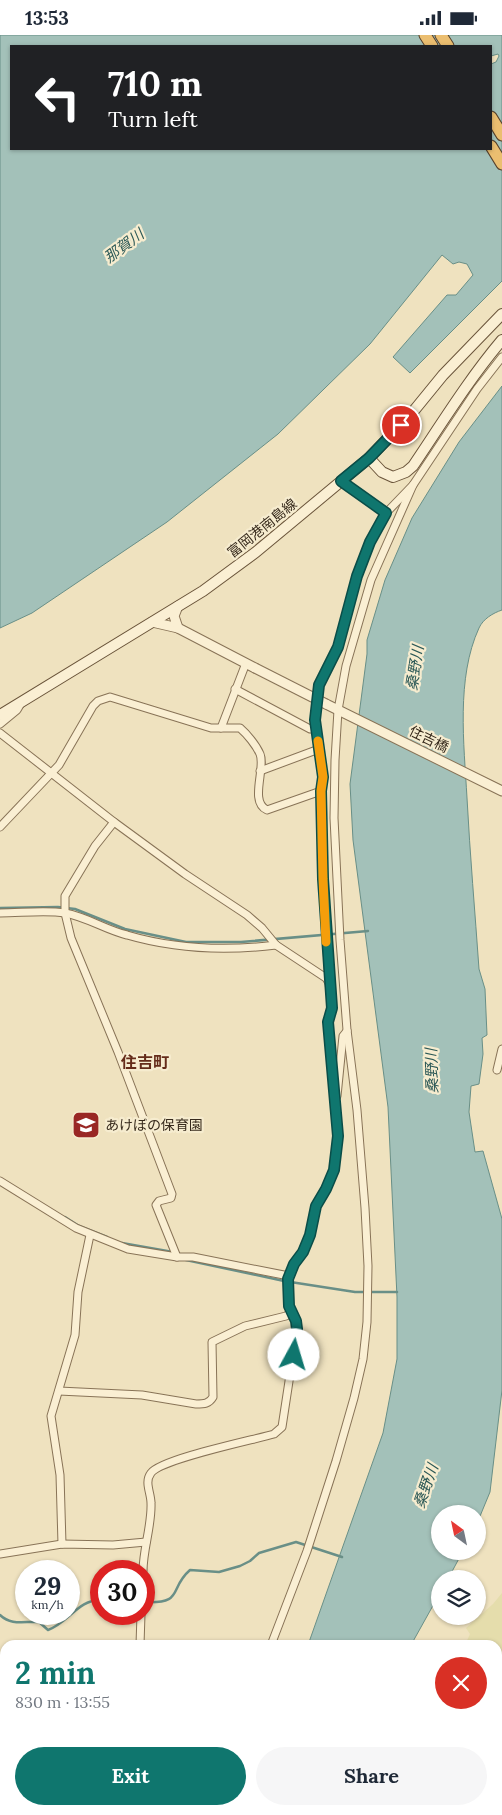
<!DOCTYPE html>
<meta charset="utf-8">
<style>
body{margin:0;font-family:Lora,"Noto Sans JP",serif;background:#f6f6f7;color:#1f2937;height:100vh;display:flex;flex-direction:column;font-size:19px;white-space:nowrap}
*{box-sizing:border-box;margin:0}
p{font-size:16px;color:#747a83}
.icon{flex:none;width:28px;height:28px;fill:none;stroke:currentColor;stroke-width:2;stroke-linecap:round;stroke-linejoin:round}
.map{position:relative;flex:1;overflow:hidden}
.sheet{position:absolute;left:0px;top:1605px;width:502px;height:175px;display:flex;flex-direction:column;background:#fff;border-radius:15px 15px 0 0;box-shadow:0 1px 4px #0004}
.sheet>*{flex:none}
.banner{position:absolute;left:10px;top:10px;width:482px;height:105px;border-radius:0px;box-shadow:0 1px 4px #0004;background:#202124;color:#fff;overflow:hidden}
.needle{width:32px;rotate:327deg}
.fabs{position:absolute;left:431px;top:1470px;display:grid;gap:10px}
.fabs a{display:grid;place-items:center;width:55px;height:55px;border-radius:50%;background:#fff;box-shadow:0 1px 4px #0004;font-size:25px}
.speed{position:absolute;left:15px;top:1525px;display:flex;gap:10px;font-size:25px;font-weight:700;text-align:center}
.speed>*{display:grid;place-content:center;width:65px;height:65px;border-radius:50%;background:#fff;box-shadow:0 1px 4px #0004;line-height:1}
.speed small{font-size:12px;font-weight:400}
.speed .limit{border:8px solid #d22;background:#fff;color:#111}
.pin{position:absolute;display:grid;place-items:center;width:42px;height:42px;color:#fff;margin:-21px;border:2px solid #fff;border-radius:50%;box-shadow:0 1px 5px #0007}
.me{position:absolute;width:55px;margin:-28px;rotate:6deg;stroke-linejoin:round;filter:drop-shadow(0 0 4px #0008)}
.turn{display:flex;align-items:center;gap:18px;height:105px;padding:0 15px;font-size:22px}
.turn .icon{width:65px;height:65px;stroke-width:2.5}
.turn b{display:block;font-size:35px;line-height:42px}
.round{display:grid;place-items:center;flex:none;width:52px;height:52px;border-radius:26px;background:#f6f6f7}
.summary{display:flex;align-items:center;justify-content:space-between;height:85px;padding:0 15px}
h1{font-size:30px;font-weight:800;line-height:38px;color:#0f766e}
.cta{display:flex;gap:10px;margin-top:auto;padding:10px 15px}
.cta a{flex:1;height:58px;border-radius:30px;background:#0f766e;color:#fff;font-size:20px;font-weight:800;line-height:58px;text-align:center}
.cta a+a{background:#f6f6f7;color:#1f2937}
.status{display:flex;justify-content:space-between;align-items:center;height:35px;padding:0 25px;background:#fff;direction:ltr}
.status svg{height:14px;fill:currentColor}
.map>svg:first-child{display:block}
</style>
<div class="status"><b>13:53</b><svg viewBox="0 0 49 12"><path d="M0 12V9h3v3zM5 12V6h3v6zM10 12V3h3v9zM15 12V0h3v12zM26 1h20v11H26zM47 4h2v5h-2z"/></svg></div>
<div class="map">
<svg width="502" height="1780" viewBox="0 0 502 1780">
<rect width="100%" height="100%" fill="#efe2bf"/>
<g fill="#e5ddac">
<polygon points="502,1558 502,1637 498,1639 498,1610 465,1610 470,1599 466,1593 493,1569"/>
<polygon points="368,1775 431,1775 439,1780 366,1780"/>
</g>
<g fill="#a3c1b9" stroke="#698f87" fill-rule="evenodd">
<path d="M0 0H502V246L410 338 393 322 447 260H456L473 240 467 229 459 227 453 229 442 220 370 309 278 399 167 487 32 578 0 593ZM11 11H491V21L498 19 499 21 496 27 491 29V114H11Z"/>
<path d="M502 351V575C493 578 483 584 479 593 456 643 464 709 467 763 470 820 475 877 479 934L485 954 487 1000 482 1003 483 1019 479 1049 471 1051 469 1077 475 1117 483 1116 502 1184V1355L490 1457 478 1486V1479H440V1516H463L448 1544H440V1558L411 1610H308L383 1398 397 1324V1262L388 1072 353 805 350 749 367 619V605L385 545 412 483 459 407Z"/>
<polygon points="255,1775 325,1775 323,1780 255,1780"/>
</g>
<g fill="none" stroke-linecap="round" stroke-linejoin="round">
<g stroke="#698f87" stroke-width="2.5">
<polyline points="0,873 58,872 75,874 125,894 186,907 241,907 368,896"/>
<polyline points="65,1182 79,1191 107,1202"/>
<polyline points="122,1208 173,1217"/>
<polyline points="186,1225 284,1246 355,1257 397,1257"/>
<path d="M144 1567C185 1569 168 1554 190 1535L219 1537 240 1531 250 1526 259 1518 296 1507 342 1522"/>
<path d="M0 1580C11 1591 25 1586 39 1587L48 1595C68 1588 79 1564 101 1565"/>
</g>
<defs>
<g id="minor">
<polyline points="341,446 386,478"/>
<polyline points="235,654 310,694 317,694"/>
<polyline points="0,689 17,675 20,670"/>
<polyline points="221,693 246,628"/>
<path d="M0 698 114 787 185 839 247 880 262 893 276 910 326 943 329 948 332 973 328 987 338 1101 334 1135 326 1154 316 1171 310 1200 303 1217 294 1229 288 1244 289 1271 296 1286 297 1294 282 1392 274 1399C253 1405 161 1424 151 1438 144 1447 151 1458 151 1468 152 1490 143 1514 143 1536"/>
<polyline points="260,736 319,714"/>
<polyline points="114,787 95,811 65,861 65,878 71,903 118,1017 172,1159 171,1163 159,1166 156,1170 177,1222"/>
<path d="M0 792 59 730 93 671 98 666 110 662 211 693H240C247 699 256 710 260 719 266 733 249 767 267 775L321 756"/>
<path d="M0 878C21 878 45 875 65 878 87 882 106 895 127 900 175 914 227 916 276 910"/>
<polyline points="329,948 323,844 321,756 323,742 315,685 319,650 338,613 357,541 370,507 386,478 413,450 477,354 502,322"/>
<polyline points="497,1035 502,1014"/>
<polyline points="337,1061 343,1001 347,996"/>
<polyline points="0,1146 76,1193 128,1214 177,1222 193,1222 289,1241"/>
<path d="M59 1356 142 1360 196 1369C204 1369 209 1369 213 1362L212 1307 245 1291 286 1281 291 1277"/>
<polyline points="62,1509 60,1440 51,1381 75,1300 78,1257 90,1200"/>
<polyline points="0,1519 62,1509 113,1510 146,1507"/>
<polyline points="140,1610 141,1579"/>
<polyline points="271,1610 307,1516 336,1426 354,1363 363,1324 367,1287 368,1231 365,1173 357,1075 347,995 340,905 334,783 335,725 338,675 346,631 371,545 413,450"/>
<polyline points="498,1725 502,1729"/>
<polyline points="0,1776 18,1780"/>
<polyline points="56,1780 65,1775"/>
<polyline points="206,1780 207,1775"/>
</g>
<g id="tertiary">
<polyline points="152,587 178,593 174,581 178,571"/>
<polyline points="178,593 255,633"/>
<polyline points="326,669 502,756"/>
</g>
<g id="secondary">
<path d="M369 423 382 437 393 442 406 437 413 431C442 388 469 344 502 305"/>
<polyline points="0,680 203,556 256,517 369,423 412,378 443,340 502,279"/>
</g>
<polyline id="primary" points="498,1771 502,1765"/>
<g id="trunk">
<polyline points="425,0 432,11"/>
<polyline points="441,0 448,11"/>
<polyline points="491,82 502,100"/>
<polyline points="491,111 502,129"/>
</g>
</defs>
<use href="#minor" stroke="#887357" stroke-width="9"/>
<use href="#tertiary" stroke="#887357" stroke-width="11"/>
<use href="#secondary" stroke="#6a543a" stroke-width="12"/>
<use href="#primary" stroke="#56402c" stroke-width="12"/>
<use href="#trunk" stroke="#56402c" stroke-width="13"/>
<use href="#minor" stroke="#faefd3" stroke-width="7"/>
<use href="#tertiary" stroke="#faefd3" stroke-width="9"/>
<use href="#secondary" stroke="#faefd3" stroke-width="10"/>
<use href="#primary" stroke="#f4d995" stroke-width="10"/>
<use href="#trunk" stroke="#ebbe70" stroke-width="11"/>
<defs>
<polyline id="tertiary-bridge" points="255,633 326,669"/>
</defs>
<use href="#tertiary-bridge" stroke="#887357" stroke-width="11" stroke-linecap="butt"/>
<use href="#tertiary-bridge" stroke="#faefd3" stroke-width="9"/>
</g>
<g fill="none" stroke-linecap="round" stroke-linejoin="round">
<defs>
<polyline id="route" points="294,1320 297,1294 296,1286 289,1271 288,1244 294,1229 303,1217 310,1200 316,1171 326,1154 334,1135 338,1101 328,987 332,973 323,844 321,756 323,742 315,685 319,650 338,612 357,541 370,507 386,478 341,446 369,423 401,390"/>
</defs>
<use href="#route" stroke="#0a4d48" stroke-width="12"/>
<use href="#route" stroke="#0f766e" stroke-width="9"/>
<polyline stroke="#f59e0b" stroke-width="9" points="318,706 323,742 321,756 323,844 326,907"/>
</g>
<defs>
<symbol id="school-square" viewBox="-11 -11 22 22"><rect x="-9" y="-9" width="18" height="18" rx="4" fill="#992725" stroke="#f6eccf"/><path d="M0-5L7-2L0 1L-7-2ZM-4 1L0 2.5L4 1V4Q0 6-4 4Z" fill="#fff"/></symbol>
</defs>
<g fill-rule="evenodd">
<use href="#school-square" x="70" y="1074" width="32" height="32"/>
</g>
<g text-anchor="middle" stroke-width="4.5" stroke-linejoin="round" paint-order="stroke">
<g font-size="14" fill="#372a1c" stroke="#f6eccf">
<text transform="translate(262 493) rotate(-39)" y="5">富岡港南島線</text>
<text transform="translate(429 704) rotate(26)" y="5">住吉橋</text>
</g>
<g font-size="14" fill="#372a1c" stroke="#f6eccf" text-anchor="start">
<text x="105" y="1095">あけぼの保育園</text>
</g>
<g font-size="15" font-style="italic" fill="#2b5856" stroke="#f6eccf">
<text transform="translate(124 211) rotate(-37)" y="5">那賀川</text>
<text transform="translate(415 633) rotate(-81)" y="5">桑野川</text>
<text transform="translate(432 1036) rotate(-92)" y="5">桑野川</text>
<text transform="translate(426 1451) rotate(-71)" y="5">桑野川</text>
</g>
<g font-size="16" font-weight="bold" fill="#652c1a" stroke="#f6eccf">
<text x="145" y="1033">住吉町</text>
</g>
</g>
</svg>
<div class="fabs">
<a><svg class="needle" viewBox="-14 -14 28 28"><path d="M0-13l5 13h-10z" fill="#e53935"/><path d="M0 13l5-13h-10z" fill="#747a83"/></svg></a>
<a><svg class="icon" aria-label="layers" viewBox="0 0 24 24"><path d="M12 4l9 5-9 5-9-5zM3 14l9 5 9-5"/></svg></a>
</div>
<div class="speed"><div>29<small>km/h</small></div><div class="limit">30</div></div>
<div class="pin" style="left:401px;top:390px;background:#d93025"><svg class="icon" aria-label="arrive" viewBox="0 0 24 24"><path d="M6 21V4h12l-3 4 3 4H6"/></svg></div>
<svg class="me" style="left:294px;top:1320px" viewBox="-20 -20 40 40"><circle r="19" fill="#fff"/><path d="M0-13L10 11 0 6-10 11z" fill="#0f766e"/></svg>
<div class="banner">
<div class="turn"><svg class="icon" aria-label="left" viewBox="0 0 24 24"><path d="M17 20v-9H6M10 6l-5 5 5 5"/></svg><div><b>710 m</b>Turn left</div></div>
</div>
<section class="sheet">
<div class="summary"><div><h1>2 min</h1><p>830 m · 13:55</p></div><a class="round" style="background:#d93025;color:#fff"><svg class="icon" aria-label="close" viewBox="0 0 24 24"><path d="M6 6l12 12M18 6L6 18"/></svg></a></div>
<div class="cta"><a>Exit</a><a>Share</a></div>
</section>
</div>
